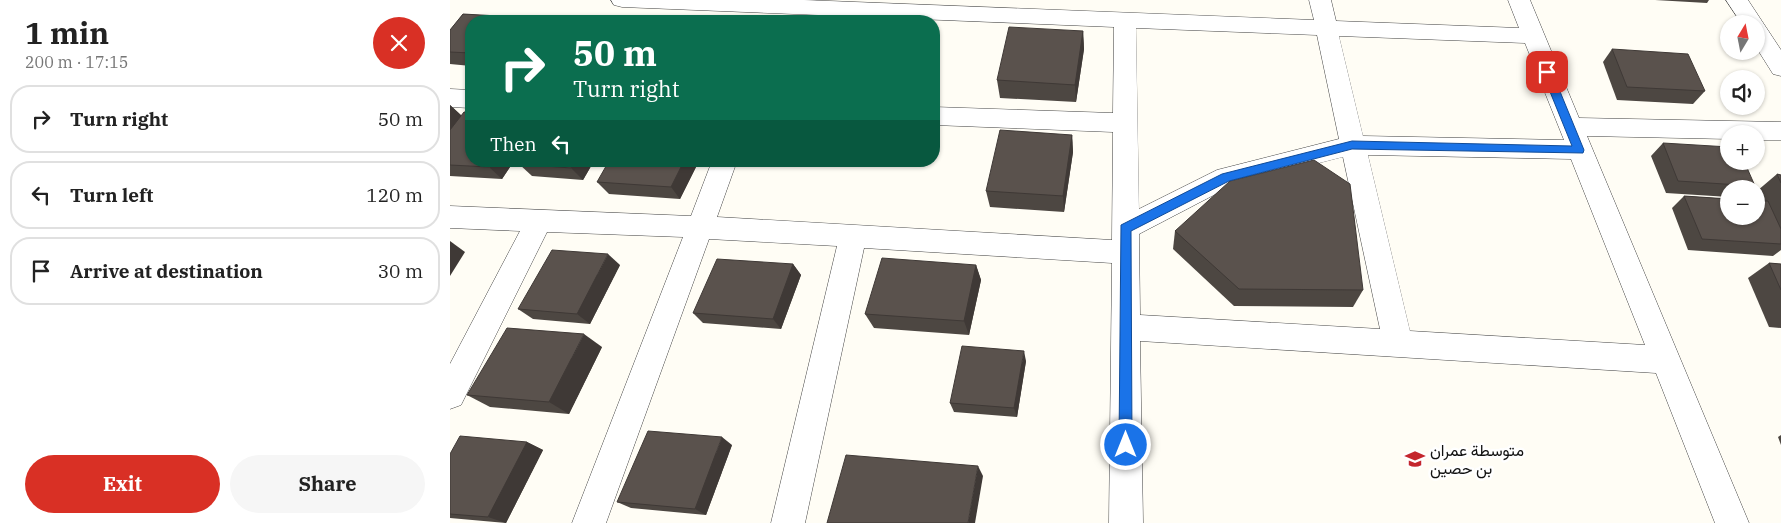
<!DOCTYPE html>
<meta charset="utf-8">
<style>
body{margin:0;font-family:"IBM Plex Serif",Vazirmatn,serif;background:#f6f6f6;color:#222;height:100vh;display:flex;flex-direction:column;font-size:19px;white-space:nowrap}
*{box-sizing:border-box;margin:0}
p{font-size:16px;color:#767676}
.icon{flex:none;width:28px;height:28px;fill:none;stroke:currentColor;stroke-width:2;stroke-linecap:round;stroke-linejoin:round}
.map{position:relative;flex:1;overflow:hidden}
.side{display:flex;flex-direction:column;background:#fff;width:450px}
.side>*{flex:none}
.top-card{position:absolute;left:15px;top:15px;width:475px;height:152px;border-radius:20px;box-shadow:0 1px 4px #0004;background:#0b6e4f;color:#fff;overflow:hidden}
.needle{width:32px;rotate:10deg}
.controls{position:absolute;left:1270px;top:15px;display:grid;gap:10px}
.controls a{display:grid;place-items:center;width:45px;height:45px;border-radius:50%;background:#fff;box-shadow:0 1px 4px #0004;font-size:25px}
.pin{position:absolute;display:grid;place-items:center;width:42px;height:42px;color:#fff;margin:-21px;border-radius:10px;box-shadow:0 2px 8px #0006}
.me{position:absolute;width:55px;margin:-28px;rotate:0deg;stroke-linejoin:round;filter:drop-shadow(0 0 4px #0008)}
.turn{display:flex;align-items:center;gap:18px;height:105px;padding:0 25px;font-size:22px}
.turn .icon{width:65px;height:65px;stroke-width:2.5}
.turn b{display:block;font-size:35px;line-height:42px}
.then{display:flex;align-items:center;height:48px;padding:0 25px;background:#0003;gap:10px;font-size:19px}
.round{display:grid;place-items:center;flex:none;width:52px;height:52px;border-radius:26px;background:#f6f6f6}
.headline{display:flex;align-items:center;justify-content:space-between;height:85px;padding:0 25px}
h1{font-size:30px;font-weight:700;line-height:38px}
.cta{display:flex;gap:10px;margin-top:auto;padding:10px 25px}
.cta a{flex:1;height:58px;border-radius:30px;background:#d93025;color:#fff;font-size:20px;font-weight:700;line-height:58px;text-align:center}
.cta a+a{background:#f6f6f6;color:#222}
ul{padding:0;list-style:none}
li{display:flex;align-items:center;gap:15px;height:68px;margin:0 10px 8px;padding:0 15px;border:2px solid #e0e0e0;border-radius:20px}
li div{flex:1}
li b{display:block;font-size:19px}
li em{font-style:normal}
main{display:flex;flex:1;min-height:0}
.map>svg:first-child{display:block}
</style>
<main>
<section class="side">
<div class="headline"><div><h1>1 min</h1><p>200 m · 17:15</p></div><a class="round" style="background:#d93025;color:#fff"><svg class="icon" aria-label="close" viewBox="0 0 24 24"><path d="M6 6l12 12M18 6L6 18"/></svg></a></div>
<ul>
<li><svg class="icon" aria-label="right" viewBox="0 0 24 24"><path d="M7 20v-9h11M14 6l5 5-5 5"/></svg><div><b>Turn right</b></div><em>50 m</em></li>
<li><svg class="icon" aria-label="left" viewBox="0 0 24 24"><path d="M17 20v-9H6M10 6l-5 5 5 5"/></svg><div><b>Turn left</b></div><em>120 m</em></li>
<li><svg class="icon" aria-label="arrive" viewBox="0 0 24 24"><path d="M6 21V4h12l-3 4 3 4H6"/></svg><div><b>Arrive at destination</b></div><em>30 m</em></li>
</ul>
<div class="cta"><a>Exit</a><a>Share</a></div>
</section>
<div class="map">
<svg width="1331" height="523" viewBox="0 0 1331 523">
<rect width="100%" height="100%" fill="#fffdf5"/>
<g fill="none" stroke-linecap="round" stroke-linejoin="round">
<defs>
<g id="minor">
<path d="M161 0H354L864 20 859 0H881L886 21 1069 28 1058 0H1080L1129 118 1331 122V140H1306V134H1279V139L1137 136 1299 523H1265L1206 373 690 341 693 523H659L662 263 414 248 355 523H321L387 246 259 239 156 523H122L233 237 97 232 11 405 0 409V364L70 231 0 228V206L241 216 262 161H287L267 217 662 240 663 132 484 125V107L663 113 664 27 172 7 164 5ZM686 28 867 35 889 139 767 170 689 209ZM889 36 1075 43 1114 140 913 136ZM918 155 1121 159 1195 345 960 331ZM893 157 930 329 690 315 689 234 783 185Z"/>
<polygon points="1276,0 1298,0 1331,50 1331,76 1323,74 1306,47 1306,24 1292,24"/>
<polygon points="0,89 21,90 21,108 0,107"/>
</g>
</defs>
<use href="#minor" stroke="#444" stroke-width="1"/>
<use href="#minor" fill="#fff" fill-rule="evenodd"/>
</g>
<g fill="#4d4742">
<polygon points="1205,0 1259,0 1257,3"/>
<polygon points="13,14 66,17 70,21 21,21 21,66 0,64 0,30"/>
<polygon points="633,31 634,49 626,102 550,98 547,80"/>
<polygon points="1162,49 1255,91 1243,104 1167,100 1153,62"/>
<polygon points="0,105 11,115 21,161 64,161 52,179 0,176"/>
<polygon points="622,135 623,152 614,212 540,207 536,191"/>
<polygon points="1213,143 1305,186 1301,189 1279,189 1279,197 1216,193 1201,156"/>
<polygon points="144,161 133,180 82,176 69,164"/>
<polygon points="249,161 230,199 159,194 147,182"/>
<polygon points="1327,174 1331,175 1331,250 1323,256 1238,250 1222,208 1234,196 1312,201 1307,191"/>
<polygon points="725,231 913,290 903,307 784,306 723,249"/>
<polygon points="1319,263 1331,264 1331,328 1319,327 1298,278"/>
<polygon points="343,264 351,275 331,329 253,323 243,313"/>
<polygon points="170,265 140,324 83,319 68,309"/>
<polygon points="526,265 531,280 519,335 424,328 415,314"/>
<polygon points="152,347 119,414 40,407 17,395"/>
<polygon points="576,361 567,417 504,412 500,403"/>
<polygon points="1331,435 1331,445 1328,437"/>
<polygon points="77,442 93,450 56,523 0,518 0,454"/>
<polygon points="282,445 256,515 181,508 167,502"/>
</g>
<g fill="#3f3936">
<polygon points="66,17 70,21 62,21"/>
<polygon points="633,31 634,49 626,102 625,85"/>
<polygon points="0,105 18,122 0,146"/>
<polygon points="622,135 623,152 614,212 613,196"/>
<polygon points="43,161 64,161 52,179 39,167"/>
<polygon points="125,161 144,161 133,180 121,168"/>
<polygon points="234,161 249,161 230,199 221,187"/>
<polygon points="0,241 15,252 0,276"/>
<polygon points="158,254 170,265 140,324 127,314"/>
<polygon points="343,264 351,275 331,329 323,319"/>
<polygon points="526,265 531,280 519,335 514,321"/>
<polygon points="134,334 152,347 119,414 99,402"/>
<polygon points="574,351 576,361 567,417 564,408"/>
<polygon points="272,437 282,445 256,515 245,509"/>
<polygon points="77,442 93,450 56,523 38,517"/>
<polygon points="528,466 533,476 525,523 518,523"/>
</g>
<g fill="#5a524d" stroke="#3f3936">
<polygon points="13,14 66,17 62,21 21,21 21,53 0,52 0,30"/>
<polygon points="559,27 633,31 625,85 547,80"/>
<polygon points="1162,49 1238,54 1255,91 1177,87"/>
<polygon points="14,112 21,112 21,161 43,161 39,167 0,165 0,130"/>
<polygon points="550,130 622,135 613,196 536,191"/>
<polygon points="1213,143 1279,147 1279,161 1294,161 1305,186 1228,181"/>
<polygon points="864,160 900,184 913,290 789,289 725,231 780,181"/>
<polygon points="71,161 125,161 121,168 69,164"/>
<polygon points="159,161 234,161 221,187 147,182"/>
<polygon points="1327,174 1331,175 1331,183"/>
<polygon points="1234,196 1279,199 1279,216 1306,216 1306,201 1318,201 1331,229 1331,244 1252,239"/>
<polygon points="102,250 158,254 127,314 68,309"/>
<polygon points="432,258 526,265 514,321 415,314"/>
<polygon points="267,259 343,264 323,319 243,313"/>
<polygon points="1319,263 1331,264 1331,290"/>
<polygon points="57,328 134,334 99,402 17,395"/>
<polygon points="512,346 574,351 564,408 500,403"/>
<polygon points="198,431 272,437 245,509 167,502"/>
<polygon points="10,436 77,442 38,517 0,514 0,454"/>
<polygon points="396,455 528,466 518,523 377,523"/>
</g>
<polygon fill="#1a73e8" stroke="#114b97" points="1097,69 1102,72 1134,150 1133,153 902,149 779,181 681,231 682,445 680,449 676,451 671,449 669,445 671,225 772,174 902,141 1122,146 1092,72"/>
<defs>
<symbol id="school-bare" viewBox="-9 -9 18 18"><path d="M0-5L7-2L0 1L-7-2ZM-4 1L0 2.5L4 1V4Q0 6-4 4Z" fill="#c4262e" stroke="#fff" stroke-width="2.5" paint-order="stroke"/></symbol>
</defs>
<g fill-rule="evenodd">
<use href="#school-bare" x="951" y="445" width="28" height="28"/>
</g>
<g text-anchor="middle" stroke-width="5" stroke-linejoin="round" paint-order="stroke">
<g font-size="16" fill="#111" stroke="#fff" text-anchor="start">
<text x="980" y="456">متوسطة عمران<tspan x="980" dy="18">بن حصين</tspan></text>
</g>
</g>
</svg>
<div class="controls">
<a><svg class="needle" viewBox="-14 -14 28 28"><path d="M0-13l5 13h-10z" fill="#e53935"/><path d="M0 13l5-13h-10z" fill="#767676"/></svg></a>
<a><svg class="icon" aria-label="sound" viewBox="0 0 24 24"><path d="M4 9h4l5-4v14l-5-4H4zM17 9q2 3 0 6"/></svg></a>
<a>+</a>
<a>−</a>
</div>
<div class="pin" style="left:1097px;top:72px;background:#d93025"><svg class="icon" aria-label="arrive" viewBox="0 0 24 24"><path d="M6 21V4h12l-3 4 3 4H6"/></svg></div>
<svg class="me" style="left:676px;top:445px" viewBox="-20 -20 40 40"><circle r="17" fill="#1a73e8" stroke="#fff" stroke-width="3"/><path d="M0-11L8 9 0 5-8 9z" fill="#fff"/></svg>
<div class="top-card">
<div class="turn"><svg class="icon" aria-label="right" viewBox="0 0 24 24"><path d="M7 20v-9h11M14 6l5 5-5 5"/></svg><div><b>50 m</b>Turn right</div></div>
<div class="then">Then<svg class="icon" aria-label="left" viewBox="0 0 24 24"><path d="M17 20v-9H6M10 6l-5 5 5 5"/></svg></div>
</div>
</div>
</main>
